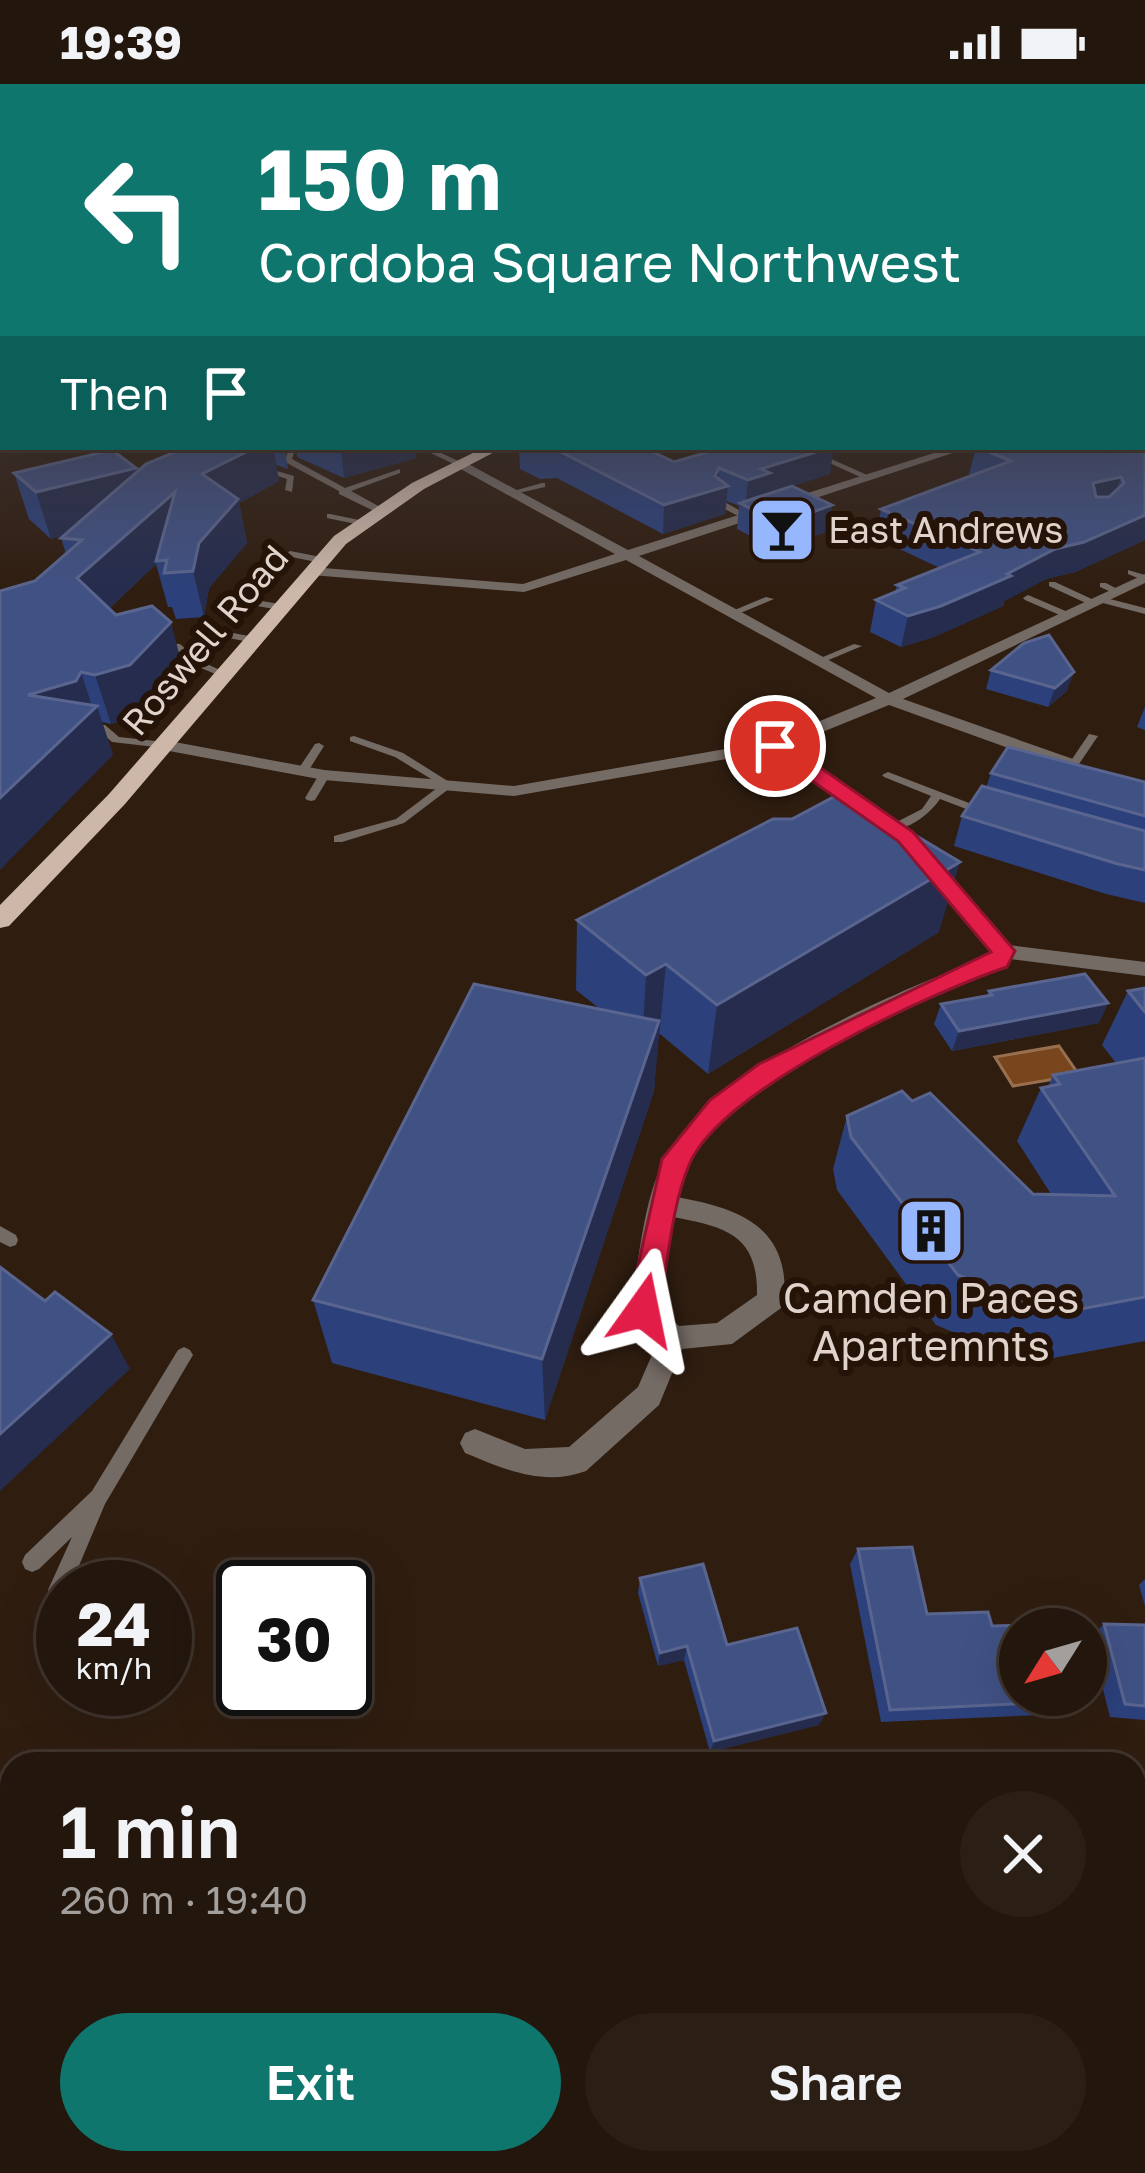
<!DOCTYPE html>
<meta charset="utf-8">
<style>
body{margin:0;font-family:"Golos Text",sans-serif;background:#2b1f15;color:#f1f3f6;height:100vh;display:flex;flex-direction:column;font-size:45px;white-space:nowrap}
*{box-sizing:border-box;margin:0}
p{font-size:39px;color:#a39f9d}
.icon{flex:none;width:66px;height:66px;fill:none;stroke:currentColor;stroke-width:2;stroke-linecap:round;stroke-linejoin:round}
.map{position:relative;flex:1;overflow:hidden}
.details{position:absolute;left:0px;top:1668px;width:1146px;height:423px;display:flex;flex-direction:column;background:#23160c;border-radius:36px 36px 0 0;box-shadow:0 12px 48px #0002,0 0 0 3px #40352d}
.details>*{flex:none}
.top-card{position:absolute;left:0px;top:0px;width:1146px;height:366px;box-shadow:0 12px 48px #0002,0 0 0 3px #40352d;background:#0f766e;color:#fff;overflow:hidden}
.needle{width:78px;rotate:233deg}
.tools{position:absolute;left:999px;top:1524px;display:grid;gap:24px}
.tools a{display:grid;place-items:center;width:108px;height:108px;border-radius:50%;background:#23160c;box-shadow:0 12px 48px #0002,0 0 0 3px #40352d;font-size:60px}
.speed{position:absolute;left:36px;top:1476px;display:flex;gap:24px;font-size:60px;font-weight:700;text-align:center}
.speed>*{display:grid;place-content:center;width:156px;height:156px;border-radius:50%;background:#23160c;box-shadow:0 12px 48px #0002,0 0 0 3px #40352d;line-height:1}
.speed small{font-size:30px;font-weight:400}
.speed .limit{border:6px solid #111;border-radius:18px;background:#fff;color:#111}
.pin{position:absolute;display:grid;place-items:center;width:102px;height:102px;color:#fff;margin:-51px;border:6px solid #fff;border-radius:50%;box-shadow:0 3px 12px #0007}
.me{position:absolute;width:132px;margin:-66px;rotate:12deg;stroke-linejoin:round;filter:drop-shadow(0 0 9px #0008)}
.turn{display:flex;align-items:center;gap:42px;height:252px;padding:0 60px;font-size:54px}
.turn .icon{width:156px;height:156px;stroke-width:2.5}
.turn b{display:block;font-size:84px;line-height:102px}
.then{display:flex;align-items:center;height:114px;padding:0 60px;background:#0003;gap:24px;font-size:45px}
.round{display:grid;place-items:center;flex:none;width:126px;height:126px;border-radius:63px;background:#2b1f15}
.summary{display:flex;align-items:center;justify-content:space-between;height:204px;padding:0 60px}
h1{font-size:72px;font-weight:600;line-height:90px}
.button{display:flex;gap:24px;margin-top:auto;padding:24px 60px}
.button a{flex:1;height:138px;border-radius:72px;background:#0f766e;color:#fff;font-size:48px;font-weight:600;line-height:138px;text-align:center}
.button a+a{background:#2b1f15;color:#f1f3f6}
.status{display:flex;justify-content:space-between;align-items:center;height:84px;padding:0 60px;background:#23160c;direction:ltr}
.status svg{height:33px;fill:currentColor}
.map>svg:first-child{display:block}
</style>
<div class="status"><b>19:39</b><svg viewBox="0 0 49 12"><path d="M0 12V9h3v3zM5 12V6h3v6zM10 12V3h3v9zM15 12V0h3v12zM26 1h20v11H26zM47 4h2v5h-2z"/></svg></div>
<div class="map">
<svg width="1145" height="2089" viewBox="0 0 1145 2089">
<rect width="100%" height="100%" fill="#2f1d10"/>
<polygon fill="#79451c" stroke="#987050" stroke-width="3" points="1059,962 1079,991 1013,1002 995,973"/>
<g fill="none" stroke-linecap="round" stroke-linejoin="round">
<g fill="#756b65" fill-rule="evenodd">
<polygon points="301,363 313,363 294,369 292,375 345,404 400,385 400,389 351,407 382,424 382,428 376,428 339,410 339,407 285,378 288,366"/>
<polygon points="418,363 428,363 465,380 458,382"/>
<polygon points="794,363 804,363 874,394 867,396"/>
<polygon points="260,382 294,392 292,408 285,406 287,395 260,386"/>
<polygon points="542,399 545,399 545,403 514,410 510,408"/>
<polygon points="717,417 723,417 753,434 746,436 717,421"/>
<polygon points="330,430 364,437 365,439 361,441 327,434 327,430"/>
<polygon points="290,467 321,473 325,476 321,479 287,472 286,470"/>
<polygon points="1128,486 1145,491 1145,497 1128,490"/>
<polygon points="1049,498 1055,498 1094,516 1098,512 1145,524 1145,530 1095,517 1094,520 1088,520 1049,502"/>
<polygon points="1100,499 1106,499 1121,507 1116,510 1100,503"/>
<polygon points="1028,511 1068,528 1070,530 1062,532 1025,516 1023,514"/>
<polygon points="237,513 280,520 285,523 280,526 234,518 234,514"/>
<polygon points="766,513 774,515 733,532 725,530"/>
<polygon points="212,545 254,553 259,556 254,559 209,550 207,548"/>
<polygon points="159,559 180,560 198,576 231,591 222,593 192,580 175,565 156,564 156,560"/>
<polygon points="854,560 862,562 819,580 811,578"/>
<polygon points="97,641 105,641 119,653 164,658 169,661 164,664 112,658 97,645"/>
<polygon points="1089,650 1098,652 1077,683 1069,683 1068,681"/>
<polygon points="354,652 403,669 454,701 404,739 342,758 334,758 334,752 396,735 441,701 395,673 350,657 350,653"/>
<polygon points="319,659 324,662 307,689 303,690 299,689 297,687 315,660"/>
<polygon points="324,688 330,691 315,716 311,717 307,716 305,714 320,689"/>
<path d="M888 688 990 727 992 729 990 731H982L940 715C929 731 909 746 889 746V742L922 725 931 712 884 693 882 691Z"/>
<polygon points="0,1142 16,1151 18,1156 16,1161 10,1163 0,1158"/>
<polygon points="184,1263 190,1266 193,1271 190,1276 105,1420 70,1503 63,1503 63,1514 58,1516 51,1513 48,1506 72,1453 39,1485 32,1488 25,1485 22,1478 25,1471 92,1407 178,1266"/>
</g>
<g fill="#756b65" fill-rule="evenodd">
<polygon points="953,363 971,363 639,472 889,609 1145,490 1145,499 903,615 1073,675 1073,683 1061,683 889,621 788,662 872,721 872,729 866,731 772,667 514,712 324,696 164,666 155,661 164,656 324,686 514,702 771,657 876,614 626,476 524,508 311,491 304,487 311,483 523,500 615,470 457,383 461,376 628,466"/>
<path d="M932 778 939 780 1009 861 1145 878V892L1010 875 1005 882C914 917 739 991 688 1078 682 1088 680 1102 677 1113 723 1122 773 1133 783 1186 785 1199 786 1212 781 1224L732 1260 682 1265 659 1321 586 1387C543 1403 504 1385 465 1369L460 1359 465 1349 475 1345 525 1365 569 1363 638 1303 658 1257 629 1226C640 1177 642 1119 665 1074 710 985 899 906 990 872L992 868 922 784ZM673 1133C725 1143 758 1150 757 1211L717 1239 679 1242 657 1222Z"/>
<polygon points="1134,1923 1145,1925 1145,1965 1134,1963"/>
<polygon points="548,2079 602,2079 598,2089 544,2089"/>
</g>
<polygon fill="#ccb7a9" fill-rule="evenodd" points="485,363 504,363 424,405 346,460 125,720 9,842 0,844 0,821 109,710 334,452 412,399"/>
</g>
<g fill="#2c417b">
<polygon points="187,363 292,363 285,365 288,385 276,381 279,397 239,419 247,459 209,504 204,533 176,535 172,523 168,523 156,480 110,524 183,585 144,629 111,640 102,638 113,671 35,497 66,470 61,454 63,452 51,455 29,435 14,389 136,384 137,388"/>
<polygon points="296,363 415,363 416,374 344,394 297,373"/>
<polygon points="519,363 655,363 648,365 674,378 830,390 792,402 832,421 828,447 777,466 737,445 739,422 727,417 725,430 663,450 557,394 540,395 520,385"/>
<polygon points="976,363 1143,363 1145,456 1075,488 1046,495 1004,517 1003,522 934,553 901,563 870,548 876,516 895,508 897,501 940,484 876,454 881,425 972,392 969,390"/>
<polygon points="991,586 1067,607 1048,623 986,605"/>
<polygon points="1145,623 1145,646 1137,643"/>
<polygon points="991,689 1145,698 1145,819 1106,810 954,762 962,732 986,704"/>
<polygon points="577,836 939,848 708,990 660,950 658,952 654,1007 545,1336 332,1279 313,1216 600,925 576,906"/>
<polygon points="1145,904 1145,1257 1026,1279 936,1241 837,1106 833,1085 847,1032 912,1017 1033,1110 1051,1110 1017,1057 1041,1004 1048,1003 1053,991 1116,979 1102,961 1128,907"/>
<polygon points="989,907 1108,919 1099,939 952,967 934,940 941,920 987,912"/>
<polygon points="858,1465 927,1530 1055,1618 1041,1631 881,1638 850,1480"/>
<polygon points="640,1494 727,1561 819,1641 710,1668 684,1576 658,1582 638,1509"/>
<polygon points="1145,1495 1145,1522 1139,1501"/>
<polygon points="1104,1540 1145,1541 1145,1636 1110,1633 1090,1554"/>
</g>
<g fill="#252c4d">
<polygon points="3,223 3,250 0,251 0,224"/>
<polygon points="3,278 3,305 0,306 0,279"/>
<polygon points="256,363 273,363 279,397 239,419 247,459 209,504 204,533 193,487 199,459 202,390"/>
<polygon points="352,363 415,363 416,374 344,394 341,366"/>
<polygon points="834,363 830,390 768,410 745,422 748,396 761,385"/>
<polygon points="136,384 148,430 51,455 36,408"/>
<polygon points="719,384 718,405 728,402 725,430 663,450 664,421 715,392"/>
<polygon points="1121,393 1111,422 1084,428 1093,399"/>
<polygon points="175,408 156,477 156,480 92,541 77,494"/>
<polygon points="832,421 828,447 777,466 780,440"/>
<polygon points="1145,431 1145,456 1075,488 1046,495 1004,517 1003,522 934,553 901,563 908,532 1055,465"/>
<polygon points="171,538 183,585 144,629 111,640 95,591"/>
<polygon points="81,588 93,625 97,622 113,671 0,786 0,714 28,611"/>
<polygon points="1074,588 1067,607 1048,623 1055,604"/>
<polygon points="960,778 939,848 708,990 717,921"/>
<polygon points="666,880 654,1007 545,1336 542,1275 642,961 646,891"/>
<polygon points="1108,919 1099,939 952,967 959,947"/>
<polygon points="111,1250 130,1285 0,1407 0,1350"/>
<polygon points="687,1562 684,1576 658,1582 660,1569"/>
<polygon points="826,1629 819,1641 710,1668 714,1657"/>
</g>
<g fill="#405184" stroke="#59658f" stroke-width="3" fill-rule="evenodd">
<path d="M1143 213H1145V431L1084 458 1055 465 1007 490 1011 492 941 522 908 532 876 516 905 504 897 501 980 468 881 425 1011 377 977 363H1025L1031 366 1052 363H1143ZM1121 393 1124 399 1109 413H1096L1093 399Z"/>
<polygon points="0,256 3,256 3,278 0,279"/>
<polygon points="187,363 256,363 202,390 238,415 199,459 193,487 164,489 167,476 156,477 175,408 77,494 116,531 152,522 171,538 130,581 95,591 81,588 76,597 28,611 97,622 0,714 0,507 35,497 82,456 61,454 146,380"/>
<polygon points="531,363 643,363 674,378 725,363 832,363 761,385 770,389 748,396 719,384 715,392 728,402 664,421 557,366 539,367"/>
<polygon points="112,366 136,384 36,408 14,389"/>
<polygon points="792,402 832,421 780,440 740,419"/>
<polygon points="1049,551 1074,588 1055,604 991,586 1024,559"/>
<polygon points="1008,663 1145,698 1145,732 991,689"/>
<polygon points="982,702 1145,747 1145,786 1118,780 962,732"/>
<polygon points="843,708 960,778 717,921 666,880 646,891 577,836 773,735 792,735"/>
<polygon points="1085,890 1108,919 959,947 941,920 992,911 989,907"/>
<polygon points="474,900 659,937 542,1275 313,1216"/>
<polygon points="1145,904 1145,928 1128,907"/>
<polygon points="1145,974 1145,1213 1054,1230 958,1191 851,1053 847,1032 902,1007 912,1017 930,1009 1033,1110 1115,1112 1041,1004 1060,1000 1053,991"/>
<polygon points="0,1183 45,1217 55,1208 111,1250 0,1350"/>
<polygon points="912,1463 927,1530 988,1528 992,1542 1032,1541 1033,1545 1020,1545 1020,1611 1053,1611 1055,1618 890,1626 858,1465"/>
<polygon points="703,1480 727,1561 797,1544 826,1629 714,1657 687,1562 660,1569 640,1494"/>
<polygon points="1104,1540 1145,1541 1145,1622 1125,1620"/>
</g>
<linearGradient id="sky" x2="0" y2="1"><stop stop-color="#1a1009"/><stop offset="0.42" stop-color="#474042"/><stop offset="1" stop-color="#474042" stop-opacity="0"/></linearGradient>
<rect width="1145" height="506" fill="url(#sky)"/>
<path fill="#e11d48" stroke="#92132f" stroke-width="3" d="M768 657H782L913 748 1015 867 1007 883C930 909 720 1005 689 1081 671 1124 668 1180 659 1226L643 1239 628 1226 662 1075 710 1016 759 980 991 868 898 757 768 666Z"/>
<defs>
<symbol id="bar-square" viewBox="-11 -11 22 22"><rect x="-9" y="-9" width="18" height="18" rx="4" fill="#96b6fd" stroke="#251307"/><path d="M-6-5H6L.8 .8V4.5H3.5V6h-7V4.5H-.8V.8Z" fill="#111"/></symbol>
<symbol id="building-square" viewBox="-11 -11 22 22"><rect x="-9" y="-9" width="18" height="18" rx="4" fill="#96b6fd" stroke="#251307"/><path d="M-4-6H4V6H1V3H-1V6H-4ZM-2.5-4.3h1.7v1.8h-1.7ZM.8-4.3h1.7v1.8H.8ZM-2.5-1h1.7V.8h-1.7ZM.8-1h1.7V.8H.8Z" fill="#111"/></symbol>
</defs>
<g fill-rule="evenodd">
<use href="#bar-square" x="744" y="408" width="76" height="76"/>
<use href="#building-square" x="893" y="1109" width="76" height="76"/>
</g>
<g text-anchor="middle" stroke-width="12" stroke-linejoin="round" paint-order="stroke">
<g font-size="36" fill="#dfd3cb" stroke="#251307" text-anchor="start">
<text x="828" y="459">East Andrews</text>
</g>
<g font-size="36" fill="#dfd3cb" stroke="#251307">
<text transform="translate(205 556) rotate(-50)" y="13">Roswell Road</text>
</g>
<g font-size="42" fill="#dfd3cb" stroke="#251307">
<text x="931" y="1229">Camden Paces<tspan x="931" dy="48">Apartemnts</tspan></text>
</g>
</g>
</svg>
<div class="tools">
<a><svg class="needle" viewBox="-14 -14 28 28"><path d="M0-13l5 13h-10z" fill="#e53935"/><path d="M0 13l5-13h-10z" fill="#a39f9d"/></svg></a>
</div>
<div class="speed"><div>24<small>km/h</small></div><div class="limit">30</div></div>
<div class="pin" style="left:775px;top:662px;background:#d93025"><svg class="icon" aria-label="arrive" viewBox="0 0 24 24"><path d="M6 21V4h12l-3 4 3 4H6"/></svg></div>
<svg class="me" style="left:643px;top:1226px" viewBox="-20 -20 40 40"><path d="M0-17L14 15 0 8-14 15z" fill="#e11d48" stroke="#fff" stroke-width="4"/></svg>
<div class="top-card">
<div class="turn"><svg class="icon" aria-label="left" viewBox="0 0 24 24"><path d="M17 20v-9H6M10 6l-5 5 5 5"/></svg><div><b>150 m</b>Cordoba Square Northwest</div></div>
<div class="then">Then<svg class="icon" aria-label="arrive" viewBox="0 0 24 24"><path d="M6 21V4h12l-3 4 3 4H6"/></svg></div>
</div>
<section class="details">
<div class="summary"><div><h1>1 min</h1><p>260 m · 19:40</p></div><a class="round"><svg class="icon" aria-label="close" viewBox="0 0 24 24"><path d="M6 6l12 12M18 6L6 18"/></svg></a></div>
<div class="button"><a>Exit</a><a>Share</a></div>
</section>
</div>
